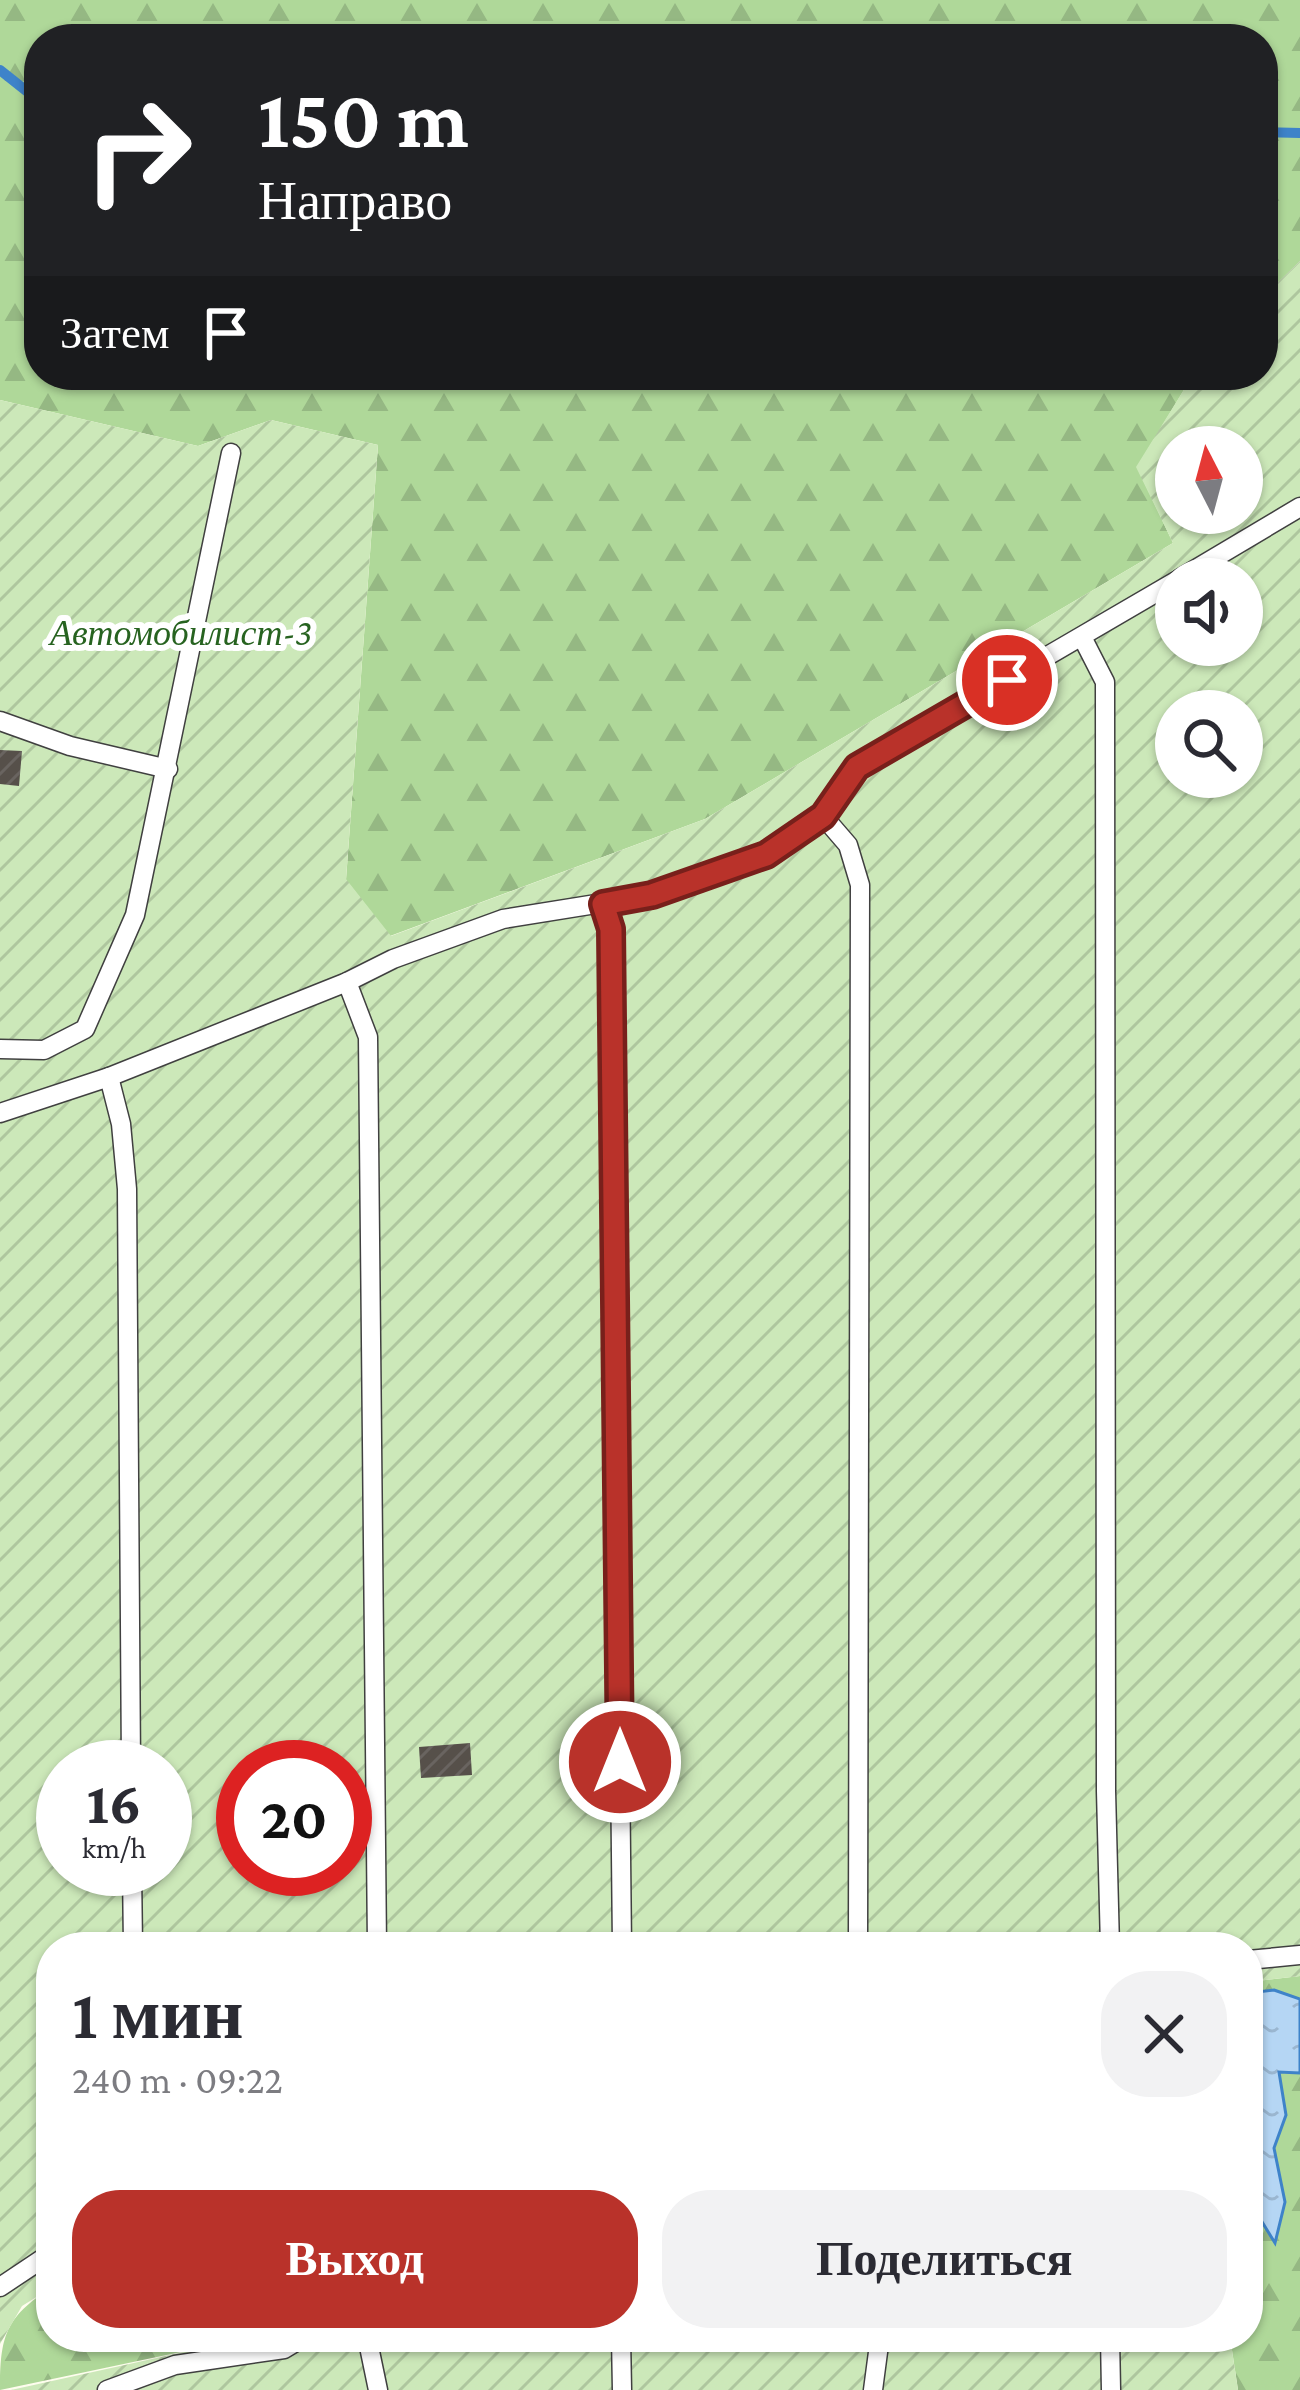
<!DOCTYPE html>
<html lang="ru">
<meta charset="utf-8">
<style>
body{margin:0;font-family:"Crimson Pro",serif;background:#f2f2f3;color:#2b2b33;height:100vh;display:flex;flex-direction:column;font-size:45px;white-space:nowrap}
*{box-sizing:border-box;margin:0}
p{font-size:39px;color:#7c7c81}
.icon{flex:none;width:66px;height:66px;fill:none;stroke:currentColor;stroke-width:2;stroke-linecap:round;stroke-linejoin:round}
.map{position:relative;flex:1;overflow:hidden}
.drawer{position:absolute;left:36px;top:1932px;width:1227px;height:420px;display:flex;flex-direction:column;background:#fff;border-radius:48px;box-shadow:0 3px 9px #0004}
.drawer>*{flex:none}
.hud{position:absolute;left:24px;top:24px;width:1254px;height:366px;border-radius:48px;box-shadow:0 3px 9px #0004;background:#202124;color:#fff;overflow:hidden}
.needle{width:78px;rotate:354deg}
.buttons{position:absolute;left:1155px;top:426px;display:grid;gap:24px}
.buttons a{display:grid;place-items:center;width:108px;height:108px;border-radius:50%;background:#fff;box-shadow:0 3px 9px #0004;font-size:60px}
.speed{position:absolute;left:36px;top:1740px;display:flex;gap:24px;font-size:60px;font-weight:700;text-align:center}
.speed>*{display:grid;place-content:center;width:156px;height:156px;border-radius:50%;background:#fff;box-shadow:0 3px 9px #0004;line-height:1}
.speed small{font-size:30px;font-weight:400}
.speed .limit{border:18px solid #d22;background:#fff;color:#111}
.pin{position:absolute;display:grid;place-items:center;width:102px;height:102px;color:#fff;margin:-51px;border:6px solid #fff;border-radius:50%;box-shadow:0 3px 12px #0007}
.me{position:absolute;width:132px;margin:-66px;rotate:0deg;stroke-linejoin:round;filter:drop-shadow(0 0 9px #0008)}
.turn{display:flex;align-items:center;gap:42px;height:252px;padding:0 36px;font-size:54px}
.turn .icon{width:156px;height:156px;stroke-width:2.5}
.turn b{display:block;font-size:84px;line-height:102px}
.then{display:flex;align-items:center;height:114px;padding:0 36px;background:#0003;gap:24px;font-size:45px}
.round{display:grid;place-items:center;flex:none;width:126px;height:126px;border-radius:48px;background:#f2f2f3}
.overview{display:flex;align-items:center;justify-content:space-between;height:204px;padding:0 36px}
h1{font-size:72px;font-weight:600;line-height:90px}
.button{display:flex;gap:24px;margin-top:auto;padding:24px 36px}
.button a{flex:1;height:138px;border-radius:48px;background:#b9322a;color:#fff;font-size:48px;font-weight:600;line-height:138px;text-align:center}
.button a+a{background:#f2f2f3;color:#2b2b33}
.map>svg:first-child{display:block}
</style>
<div class="map">
<svg width="1300" height="2390" viewBox="0 0 1300 2390">
<defs>
<pattern id="forest-firs" width="22" height="20" patternUnits="userSpaceOnUse" patternTransform="scale(3)"><rect width="22" height="20" fill="#afd899"/><path d="M5 1l3.5 6h-7zM16 11l3.5 6h-7z" fill="#95b883"/></pattern>
<pattern id="garden-furrows" width="10" height="10" patternUnits="userSpaceOnUse" patternTransform="scale(3)"><rect width="10" height="10" fill="#cce8b9"/><path d="M-1 1l2-2M0 10L10 0M9 11l2-2" fill="none" stroke="#aec69e"/></pattern>
<pattern id="water-ripples" width="26" height="14" patternUnits="userSpaceOnUse" patternTransform="scale(3)"><rect width="26" height="14" fill="#b5d6f4"/><path d="M2 4q2-2 4 0t4 0M15 11q2-2 4 0t4 0" fill="none" stroke="#9ab6d0"/></pattern>
<pattern id="building-hatch" width="6" height="6" patternUnits="userSpaceOnUse" patternTransform="scale(3)"><rect width="6" height="6" fill="#56504a"/><path d="M-1 1l2-2M0 6l6-6M5 7l2-2" fill="none" stroke="#696460"/></pattern>
</defs>
<rect width="100%" height="100%" fill="#fefdee"/>
<g fill="url(#forest-firs)">
<polygon points="0,0 1300,0 1300,261 1263,297 1263,39 39,39 39,375 1193,375 1137,467 1173,543 705,819 390,936 346,880 378,445 271,420 198,446 0,400"/>
<polygon points="1300,1976 1300,2390 1238,2390 1230,2337 1248,2337 1248,1982"/>
<path d="M51 2288V2337H252L0 2390C0 2337 5 2317 51 2288Z"/>
</g>
<g fill="url(#garden-furrows)" fill-rule="evenodd">
<path d="M1300 261V1976L1248 1982V1947H51V2288L22 2306 0 2344V400L198 446 271 420 378 445 346 879 391 936 705 819 1173 543 1136 467 1193 375H1263V297ZM1176 447H1242V513H1176ZM1176 579H1242V645H1176ZM1176 711H1242V777H1176ZM63 1767H165V1869H63ZM243 1767H345V1869H243Z"/>
<polygon points="252,2337 1230,2337 1238,2390 11,2390"/>
</g>
<polygon fill="url(#water-ripples)" stroke="#3e83c9" stroke-width="3" points="1274,1990 1300,1999 1300,2073 1279,2072 1286,2115 1274,2148 1285,2202 1275,2243 1256,2212 1253,2177 1248,2176 1248,1993"/>
<g fill="none" stroke-linecap="round" stroke-linejoin="round">
<g stroke="#3e83c9" stroke-width="10">
<polyline points="0,70 39,101"/>
<polyline points="1263,132 1300,133"/>
</g>
</g>
<g fill="url(#building-hatch)">
<polygon points="0,750 22,751 19,786 0,784"/>
<polygon points="470,1743 472,1775 421,1778 419,1747"/>
</g>
<g fill="none" stroke-linecap="round" stroke-linejoin="round">
<defs>
<g id="service">
<polyline points="1179,579 1300,507"/>
<polyline points="1082,637 1105,682 1106,1791 1110,1947"/>
<polyline points="0,721 70,746 168,769"/>
<polyline points="823,816 848,845 860,885 858,1947"/>
<polyline points="603,903 611,929 622,1947"/>
<polyline points="347,982 368,1037 377,1947"/>
<polyline points="0,1049 44,1050 85,1029 135,915 231,453"/>
<polyline points="109,1077 121,1124 127,1189 131,1767"/>
<polyline points="0,1113 109,1077 347,982 393,959 503,919 652,895 765,855 823,816 857,767 1176,581"/>
<polyline points="132,1869 133,1947"/>
<polyline points="1248,1960 1300,1955"/>
<polyline points="0,2287 51,2253"/>
<polyline points="367,2337 378,2390"/>
<polyline points="621,2337 622,2390"/>
<polyline points="1110,2337 1111,2390"/>
<polyline points="107,2390 175,2365 284,2349 304,2337"/>
<polyline points="873,2390 880,2337"/>
</g>
</defs>
<use href="#service" stroke="#404040" stroke-width="21"/>
<use href="#service" stroke="#fff" stroke-width="18"/>
</g>
<g fill="none" stroke-linecap="round" stroke-linejoin="round">
<defs>
<polyline id="route" points="620,1762 611,929 603,904 652,895 766,855 823,816 857,767 1007,680"/>
</defs>
<use href="#route" stroke="#78201b" stroke-width="30"/>
<use href="#route" stroke="#b9322a" stroke-width="21"/>
</g>
<g text-anchor="middle" stroke-width="12" stroke-linejoin="round" paint-order="stroke">
<g font-size="36" font-style="italic" fill="#276320" stroke="#fff">
<text x="181" y="645">Автомобилист-3</text>
</g>
</g>
</svg>
<div class="buttons">
<a><svg class="needle" viewBox="-14 -14 28 28"><path d="M0-13l5 13h-10z" fill="#e53935"/><path d="M0 13l5-13h-10z" fill="#7c7c81"/></svg></a>
<a><svg class="icon" aria-label="sound" viewBox="0 0 24 24"><path d="M4 9h4l5-4v14l-5-4H4zM17 9q2 3 0 6"/></svg></a>
<a><svg class="icon" aria-label="search" viewBox="0 0 24 24"><circle cx="10" cy="10" r="6"/><path d="M15 15l6 6"/></svg></a>
</div>
<div class="speed"><div>16<small>km/h</small></div><div class="limit">20</div></div>
<div class="pin" style="left:1007px;top:680px;background:#d93025"><svg class="icon" aria-label="arrive" viewBox="0 0 24 24"><path d="M6 21V4h12l-3 4 3 4H6"/></svg></div>
<svg class="me" style="left:620px;top:1762px" viewBox="-20 -20 40 40"><circle r="17" fill="#b9322a" stroke="#fff" stroke-width="3"/><path d="M0-11L8 9 0 5-8 9z" fill="#fff"/></svg>
<div class="hud">
<div class="turn"><svg class="icon" aria-label="right" viewBox="0 0 24 24"><path d="M7 20v-9h11M14 6l5 5-5 5"/></svg><div><b>150 m</b>Направо</div></div>
<div class="then">Затем<svg class="icon" aria-label="arrive" viewBox="0 0 24 24"><path d="M6 21V4h12l-3 4 3 4H6"/></svg></div>
</div>
<section class="drawer">
<div class="overview"><div><h1>1 мин</h1><p>240 m · 09:22</p></div><a class="round"><svg class="icon" aria-label="close" viewBox="0 0 24 24"><path d="M6 6l12 12M18 6L6 18"/></svg></a></div>
<div class="button"><a>Выход</a><a>Поделиться</a></div>
</section>
</div>
